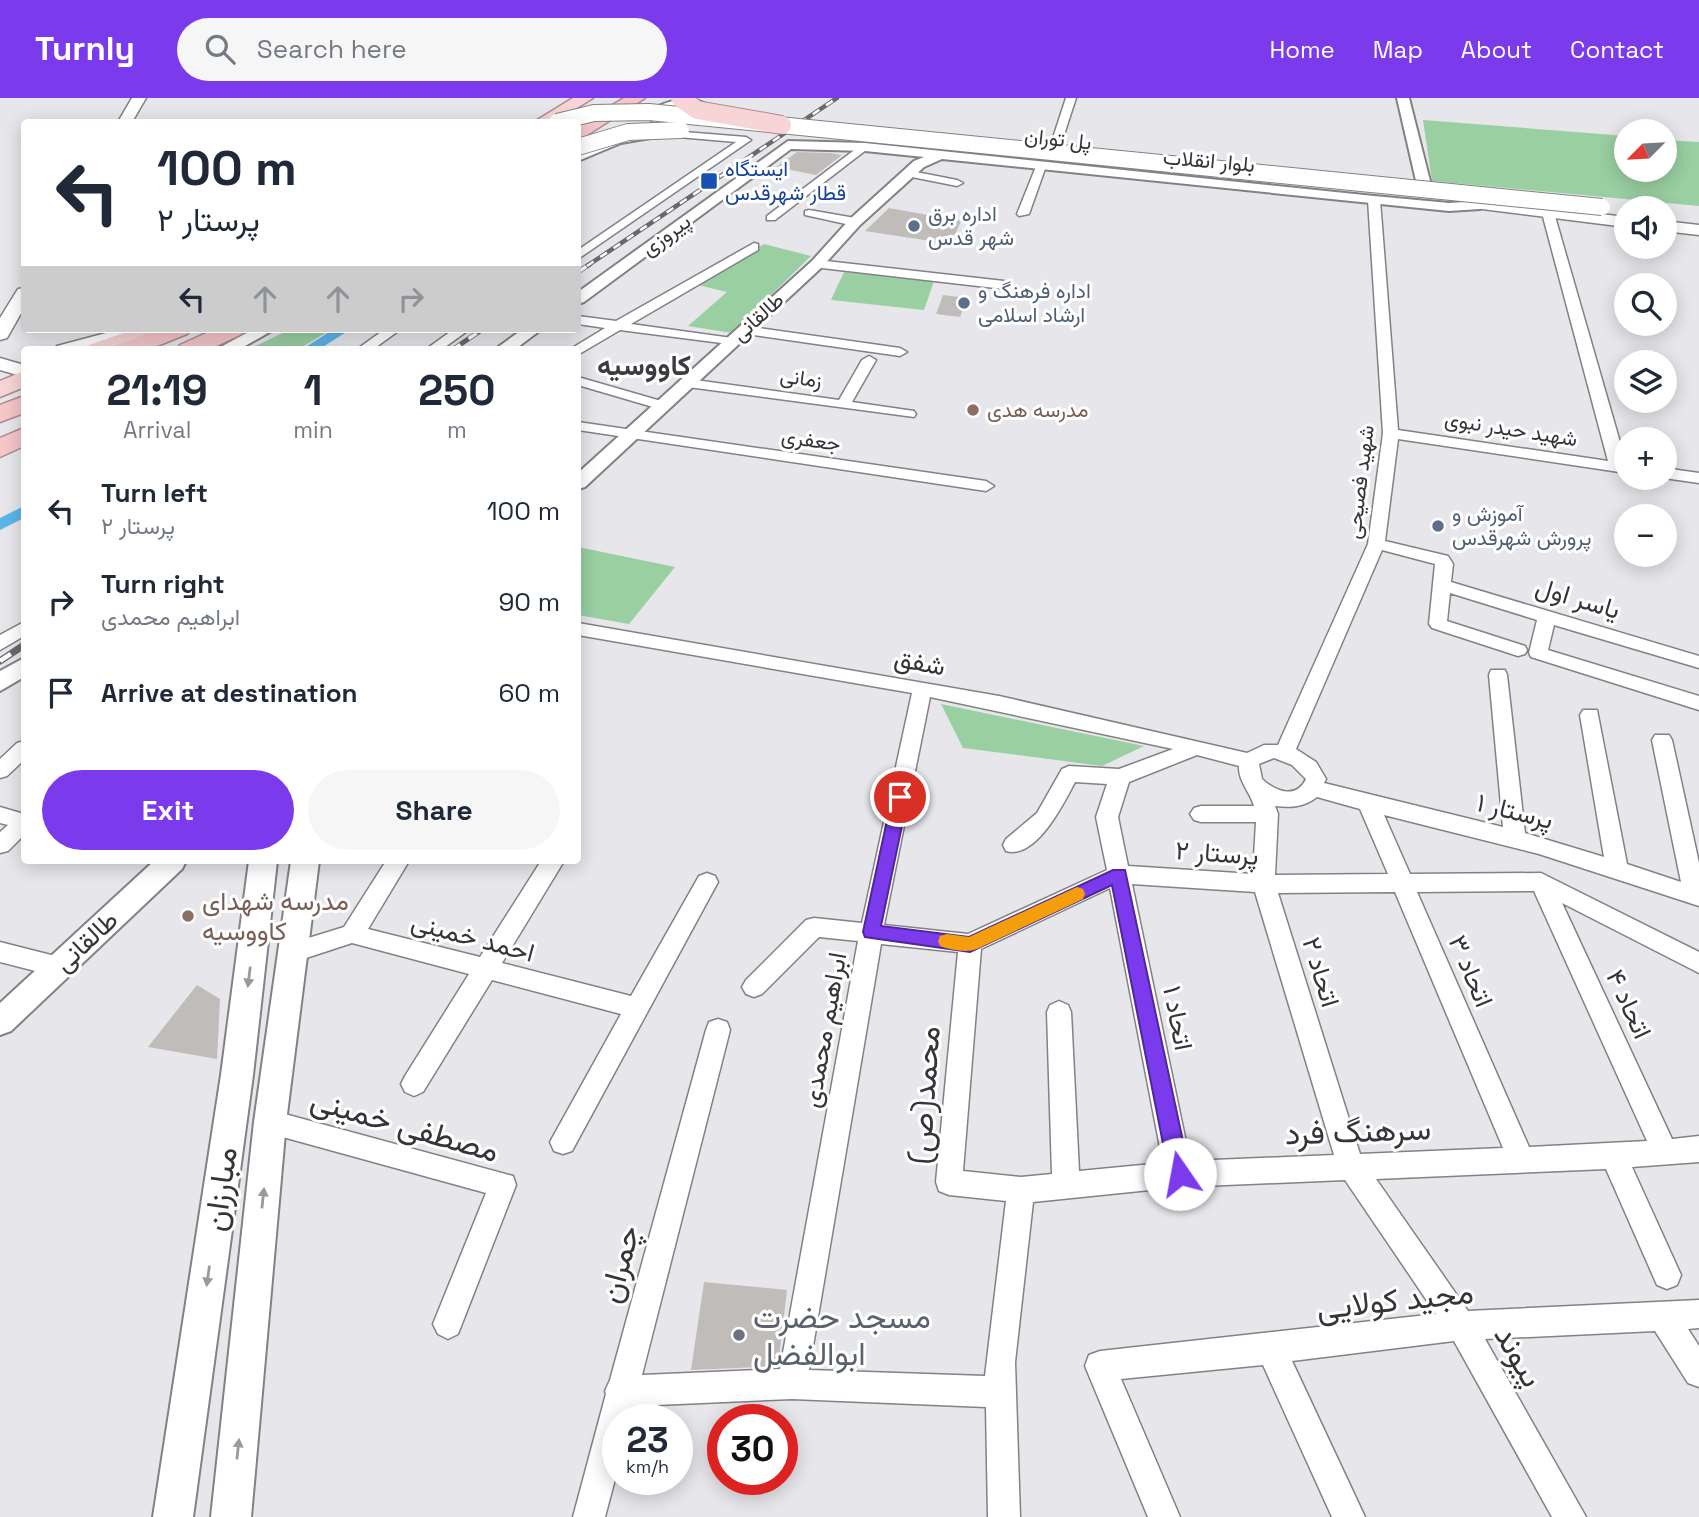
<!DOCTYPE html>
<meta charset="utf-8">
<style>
body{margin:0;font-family:"Space Grotesk",Vazirmatn,sans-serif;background:#f6f6f7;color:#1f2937;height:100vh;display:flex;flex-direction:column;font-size:26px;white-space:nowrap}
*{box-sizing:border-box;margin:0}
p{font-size:23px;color:#747a83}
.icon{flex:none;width:38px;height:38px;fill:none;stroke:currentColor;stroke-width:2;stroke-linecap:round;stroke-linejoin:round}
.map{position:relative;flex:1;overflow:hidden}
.sheet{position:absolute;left:21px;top:248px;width:560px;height:518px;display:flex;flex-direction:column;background:#fff;border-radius:7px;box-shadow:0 4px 18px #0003}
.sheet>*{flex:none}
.top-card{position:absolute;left:21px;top:21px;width:560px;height:214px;border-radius:7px;box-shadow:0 4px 18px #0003;background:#fff;color:#1f2937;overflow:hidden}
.needle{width:46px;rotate:246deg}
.controls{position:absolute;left:1614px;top:21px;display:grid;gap:14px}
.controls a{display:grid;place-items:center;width:63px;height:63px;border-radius:50%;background:#fff;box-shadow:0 4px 18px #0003;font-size:35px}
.speed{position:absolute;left:602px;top:1306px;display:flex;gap:14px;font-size:35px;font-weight:700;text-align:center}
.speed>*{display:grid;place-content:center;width:91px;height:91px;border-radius:50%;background:#fff;box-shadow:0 4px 18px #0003;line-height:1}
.speed small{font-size:18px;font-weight:400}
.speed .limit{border:10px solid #d22;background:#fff;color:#111}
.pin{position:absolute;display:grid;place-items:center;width:60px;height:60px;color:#fff;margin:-30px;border:4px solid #fff;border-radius:50%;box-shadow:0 2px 7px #0007}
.me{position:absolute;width:77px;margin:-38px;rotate:348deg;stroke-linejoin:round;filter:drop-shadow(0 0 5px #0008)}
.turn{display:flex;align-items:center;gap:24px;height:147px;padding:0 21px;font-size:32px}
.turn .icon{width:91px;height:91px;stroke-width:2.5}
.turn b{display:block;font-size:49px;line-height:60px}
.lanes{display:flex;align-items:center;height:66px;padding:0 21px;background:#0003;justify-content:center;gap:35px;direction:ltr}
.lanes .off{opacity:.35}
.eta{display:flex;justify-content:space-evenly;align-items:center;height:119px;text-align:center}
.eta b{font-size:42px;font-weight:600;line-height:49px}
.action{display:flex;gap:14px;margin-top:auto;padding:14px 21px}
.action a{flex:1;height:80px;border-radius:42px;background:#7c3aed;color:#fff;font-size:28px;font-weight:600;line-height:80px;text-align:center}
.action a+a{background:#f6f6f7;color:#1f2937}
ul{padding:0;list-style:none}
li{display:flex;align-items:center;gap:21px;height:91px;padding:0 21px}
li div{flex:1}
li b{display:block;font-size:26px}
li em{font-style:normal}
header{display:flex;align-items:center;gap:42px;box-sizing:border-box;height:98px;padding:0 35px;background:#7c3aed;color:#fff}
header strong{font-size:33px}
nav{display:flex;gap:38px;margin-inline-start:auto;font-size:24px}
.search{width:490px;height:63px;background:#f6f6f7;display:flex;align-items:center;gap:18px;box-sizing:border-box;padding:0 24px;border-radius:38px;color:#747a83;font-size:26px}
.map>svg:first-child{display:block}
</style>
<header>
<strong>Turnly</strong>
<div class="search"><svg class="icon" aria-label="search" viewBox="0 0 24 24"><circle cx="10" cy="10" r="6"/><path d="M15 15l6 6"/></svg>Search here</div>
<nav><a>Home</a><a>Map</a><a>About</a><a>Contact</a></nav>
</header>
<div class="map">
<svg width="1699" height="1419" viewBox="0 0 1699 1419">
<rect width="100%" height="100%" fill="#e6e6eb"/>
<g fill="#9acfa2">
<polygon points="1423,22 1626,38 1626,72 1664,72 1664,42 1699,44 1699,108 1432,83"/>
<polygon points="764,146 811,158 732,235 688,228 727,194 698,187"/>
<polygon points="844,174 934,183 924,212 831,202"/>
<polygon points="291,231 332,231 297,252 247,252"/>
<polygon points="578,449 675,469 629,526 578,517"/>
<polygon points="941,606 1144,648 1102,668 963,650"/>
</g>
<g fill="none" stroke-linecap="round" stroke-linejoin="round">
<g fill="#5bb5eb" fill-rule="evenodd">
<polygon points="334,231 351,231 318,252 301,252"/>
<polygon points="24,408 24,420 0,432 0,420"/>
</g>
</g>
<g fill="#c0bcb9">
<polygon points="797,54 830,55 842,57 816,77 776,69"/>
<polygon points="889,110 961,123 951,146 865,133"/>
<polygon points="943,197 967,200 960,219 936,216"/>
<polygon points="197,887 220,901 217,961 148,949"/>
<polygon points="704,1184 787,1192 778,1268 691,1272"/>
</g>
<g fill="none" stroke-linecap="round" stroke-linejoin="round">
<defs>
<g id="minor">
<polygon points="1066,0 1076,0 1059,52 1050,54 1049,52"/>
<polygon points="659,32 746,39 751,42 578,161 578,152 736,44 655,37 654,35"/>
<polygon points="861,47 870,49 775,122 767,122 767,118"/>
<polygon points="1037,66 1046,68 1029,116 1019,118 1017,116"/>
<polygon points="911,73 957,82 963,85 957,88 907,78 907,74"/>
<path d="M1374 99 1380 102 1398 332 1608 363 1542 115 1548 112 1554 115 1626 365V375L1398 341 1385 443 1448 458 1453 466 1451 484 1699 558V570L1554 527 1548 552 1699 598V612L1531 559 1529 555 1537 522 1450 495 1447 523 1525 548 1527 552 1525 556 1518 558 1432 530 1429 526 1435 466 1382 452 1296 651 1316 664 1326 681 1324 685 1503 729 1489 577 1491 572H1505L1507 577 1525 735 1604 759 1580 617 1583 612H1597L1627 766 1681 784 1652 642 1655 637H1669L1672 642 1699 765V808L1539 756 1384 717 1410 776 1541 775 1699 854V875L1562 805 1672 1041 1699 1038V1064L1632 1069 1681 1177 1677 1187 1667 1191 1657 1187 1606 1071 1376 1081 1468 1213 1699 1202V1230L1688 1231 1699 1248V1289L1688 1285 1655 1233 1485 1241 1586 1419H1552L1454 1243 1292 1263 1365 1419H1332L1263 1267 1121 1281 1180 1419H1148L1085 1268 1089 1257 1100 1253 1436 1216 1345 1082 1179 1089 1033 1104 1015 1264 1020 1419H988L986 1309 792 1301 634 1308 630 1321H618V1370L605 1419H573L606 1296 605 1293 610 1282 706 932 709 924 718 921 727 924 730 932 642 1277 780 1271 858 843 819 839 762 896 754 899 746 896 742 889 746 882 806 822 814 820 862 825 912 595 578 537V525L999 598 1247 655 1264 647H1278L1368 446 1383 335 1368 102ZM930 599 1173 651 1119 671 1069 668 1062 671 1037 715 1006 741 1003 747 1006 753C1036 762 1064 705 1075 684L1107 686 1096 719 1107 772 968 836 884 827ZM1197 657 1239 668C1238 683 1250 694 1254 708H1201L1194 710 1190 716 1194 722 1201 724H1256L1253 776 1128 768 1118 719 1129 684ZM1274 660 1292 667 1306 681C1296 702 1275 693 1262 681L1259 666ZM1317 699 1360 711 1388 776 1275 777 1278 716 1275 708C1291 710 1304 709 1317 699ZM1132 786 1255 794 1334 1057 1190 1063ZM1110 790 1163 1065 1079 1073 1071 914 1068 907 1059 903 1050 907 1047 914 1052 1076 1021 1079 963 1073 981 851ZM1534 793 1647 1043 1529 1049 1417 794ZM1395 794 1503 1050 1360 1056 1278 795ZM881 846 958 854 936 1084 939 1093 949 1097 1006 1103 985 1278 809 1272Z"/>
<polygon points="809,112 855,120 861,124 855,128 805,117 805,113"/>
<polygon points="754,145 758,146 758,152 631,226 732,240 739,244 737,247 620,232 581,255 569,252 605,230 578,226 578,218 616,223"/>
<polygon points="817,162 1004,183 1010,187 1004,191 813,169 811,166"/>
<polygon points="744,228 900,250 907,254 900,258 739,235 739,229"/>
<polygon points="385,231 401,231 372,252 356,252"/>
<polygon points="454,231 470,231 441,252 425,252"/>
<polygon points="869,258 876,262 852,304 914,313 916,316 914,319 688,289 681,285 688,281 839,302 862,262"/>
<polygon points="578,279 668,305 670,308 663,312 578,287"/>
<polygon points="578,324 986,383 994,388 986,393 578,332"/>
<polygon points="1664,370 1699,375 1699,385 1664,380"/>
<polygon points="24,524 24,538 0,552 0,537"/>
<polygon points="24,643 24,662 7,678 0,680 0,661 17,645"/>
<polygon points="0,709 24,716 24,737 8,753 0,755 0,734 8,727 0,725"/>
<polygon points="386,763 409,763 368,831 480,859 541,763 564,763 502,865 631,898 699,778 707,775 715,778 718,784 572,1053 563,1056 554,1053 550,1044 621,916 492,882 423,994 414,998 405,994 401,986 405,978 469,876 352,845 294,864 286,861 282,854 286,847 344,829"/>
<polygon points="0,844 59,859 67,862 71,869 67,876 59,879 0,864"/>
<polygon points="270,1012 513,1078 516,1087 458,1236 448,1241 438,1236 433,1226 486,1095 261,1033 257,1024 261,1015"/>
</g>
<g id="tertiary">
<polygon points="1397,0 1409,0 1431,87 1429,90 1419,90 1417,87"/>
<path d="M678 2 699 3 713 9 707 13C690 8 676 7 661 17L669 26 662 38 621 45 578 63V54C601 40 627 35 653 32L656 27 647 17C655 8 666 4 678 2Z"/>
<polygon points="788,43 865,45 1374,98 1449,105 1480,103 1487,107 1480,111 1449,113 942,61 924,69 860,127 822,169 585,389 578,391 578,375 812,163 850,121 914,63 924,59 865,53 791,51 584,204 578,206 578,194"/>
<polygon points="254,231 275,231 238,252 215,252"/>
<polygon points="523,231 542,231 514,252 494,252"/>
<polygon points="24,560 24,579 0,593 0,573"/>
<polygon points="154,763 186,763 182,771 11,933 0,937 0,905"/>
<polygon points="249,763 277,763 253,977 193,1419 153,1419 221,977"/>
<polygon points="291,763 319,763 286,1024 251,1419 211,1419 254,1024"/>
</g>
<g id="secondary">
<polygon points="132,0 146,0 132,24 118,24"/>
<polygon points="1480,102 1626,119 1626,129 1474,110 1472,107"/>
<polygon points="1664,123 1699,127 1699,137 1664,133"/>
<polygon points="24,190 24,210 7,240 0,242 0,220 18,191"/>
<polygon points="121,231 153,231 150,235 86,252 54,252 57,248"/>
<polygon points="0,260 24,267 24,279 0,272"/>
</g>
<g id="primary">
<polygon points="573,0 593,0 554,24 534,24"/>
<polygon points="135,231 168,231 165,236 119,252 86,252 89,247"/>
<polygon points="24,273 24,289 0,299 0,283"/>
</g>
<g id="trunk">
<polygon points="624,0 645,0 584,39 578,40 578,28"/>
<polygon points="158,231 191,231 187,236 147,252 114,252 117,247"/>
<polygon points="215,231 246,231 242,236 208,252 177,252 180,247"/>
<polygon points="24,298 24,315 0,324 0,307"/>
<polygon points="24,330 24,348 0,359 0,340"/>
</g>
</defs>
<use href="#minor" stroke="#828286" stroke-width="3"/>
<use href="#tertiary" stroke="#828286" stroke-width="4"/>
<use href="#secondary" stroke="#828286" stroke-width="3"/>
<use href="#primary" stroke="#b08a8d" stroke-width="3"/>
<use href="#trunk" stroke="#b08a8d" stroke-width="3"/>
<use href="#minor" fill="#fff" fill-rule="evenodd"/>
<use href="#tertiary" fill="#fff" fill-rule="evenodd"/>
<use href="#secondary" fill="#fff" fill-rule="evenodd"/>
<use href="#primary" fill="#f7d4d6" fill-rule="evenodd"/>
<use href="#trunk" fill="#f4c6c8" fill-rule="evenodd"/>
<defs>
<polyline id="rail-far2" points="587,168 837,0"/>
<g id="rail-far1">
<polyline points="578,174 590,166"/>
<polyline points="452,252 483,231"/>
</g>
<polyline id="rail" points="0,563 24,547"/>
</defs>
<use href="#rail-far2" stroke="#69696c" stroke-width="4.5"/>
<use href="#rail-far1" stroke="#69696c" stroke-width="5"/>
<use href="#rail" stroke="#69696c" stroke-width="7"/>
<use href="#rail-far2" stroke="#fff" stroke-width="2.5" stroke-dasharray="8" stroke-linecap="butt"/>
<use href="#rail-far1" stroke="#fff" stroke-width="3.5" stroke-dasharray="10" stroke-linecap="butt"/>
<use href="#rail" stroke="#fff" stroke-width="4.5" stroke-dasharray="13" stroke-linecap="butt"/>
<defs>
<g id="secondary-bridge">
<polyline points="557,24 594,15 649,14 1602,109"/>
<polyline points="578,49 628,34 681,32"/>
</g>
<polyline id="primary-bridge" points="680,0 697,12 782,27"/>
</defs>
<use href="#secondary-bridge" stroke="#828286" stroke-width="18" stroke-linecap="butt"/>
<use href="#primary-bridge" stroke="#b08a8d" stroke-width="20" stroke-linecap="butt"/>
<use href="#secondary-bridge" stroke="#fff" stroke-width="16"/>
<use href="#primary-bridge" stroke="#f7d4d6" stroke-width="18"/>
</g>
<defs><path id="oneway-solid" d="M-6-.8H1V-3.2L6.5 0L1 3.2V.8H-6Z" transform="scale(1.75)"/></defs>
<g fill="#9a9a9b">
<use href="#oneway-solid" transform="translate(249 879) rotate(97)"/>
<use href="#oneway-solid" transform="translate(263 1100) rotate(-84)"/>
<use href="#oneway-solid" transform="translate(208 1178) rotate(98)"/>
<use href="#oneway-solid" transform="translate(238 1351) rotate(-84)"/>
</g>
<polygon fill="#7c3aed" stroke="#51269a" stroke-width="2" points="900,693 908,699 881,828 969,839 1113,772 1125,772 1190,1076 1187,1083 1180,1086 1172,1083 1169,1076 1112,787 970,854 865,839 863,834 892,699"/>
<path fill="#f59e0b" d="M1077 789 1083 791 1085 796 1083 801 977 851C966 855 951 852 940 848L938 843 940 838 947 836 969 839Z"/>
<rect fill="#1a4fb4" stroke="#fff" stroke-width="2.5" x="700" y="74" width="18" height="18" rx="3.5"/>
<g fill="#5c6f8a" stroke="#fff" stroke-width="2.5">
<circle cx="914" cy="128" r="7"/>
<circle cx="964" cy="205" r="7"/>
<circle cx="1438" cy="428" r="7"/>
</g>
<g fill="#8d6e63" stroke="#fff" stroke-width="2.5">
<circle cx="973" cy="312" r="7"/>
<circle cx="188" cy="818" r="7"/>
</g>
<circle fill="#6b7280" stroke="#fff" stroke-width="2.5" cx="739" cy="1237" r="7"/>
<g text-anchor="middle" stroke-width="6" stroke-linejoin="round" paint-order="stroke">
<g font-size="21" fill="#353537" stroke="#fff">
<text transform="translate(1058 41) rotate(6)" y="7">پل توران</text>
<text transform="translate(1209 63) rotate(5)" y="7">بلوار انقلاب</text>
<text transform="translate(666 137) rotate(-36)" y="7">پیروزی</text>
<text transform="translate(758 219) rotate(-42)" y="7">طالقانی</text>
<text transform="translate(801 280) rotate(8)" y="7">زمانی</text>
<text transform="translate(1511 331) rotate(9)" y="7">شهید حیدر نبوی</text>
<text transform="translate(811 342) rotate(8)" y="7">جعفری</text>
<text transform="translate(1360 384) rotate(-83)" y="7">شهید فصیحی</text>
</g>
<g font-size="21" fill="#164399" stroke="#fff" text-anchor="start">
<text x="725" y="78">ایستگاه<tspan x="725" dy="24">قطار شهرقدس</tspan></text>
</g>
<g font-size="21" fill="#4e5e75" stroke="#fff" text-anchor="start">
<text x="928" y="123">اداره برق<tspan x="928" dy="24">شهر قدس</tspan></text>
<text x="978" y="200">اداره فرهنگ و<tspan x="978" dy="24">ارشاد اسلامی</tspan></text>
<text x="1452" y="423">آموزش و<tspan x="1452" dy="24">پرورش شهرقدس</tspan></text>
</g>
<g font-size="21" fill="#785e54" stroke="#fff" text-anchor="start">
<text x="987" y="319">مدرسه هدی</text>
</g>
<g font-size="26" fill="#353537" stroke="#fff">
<text transform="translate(1578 500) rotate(17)" y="9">یاسر اول</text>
<text transform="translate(920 564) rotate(11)" y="9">شفق</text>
<text transform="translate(1515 713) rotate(14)" y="9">پرستار ۱</text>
<text transform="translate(1217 755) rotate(4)" y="9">پرستار ۲</text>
<text transform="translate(473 839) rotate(15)" y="9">احمد خمینی</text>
<text transform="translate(86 843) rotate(-43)" y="9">طالقانی</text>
<text transform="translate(1471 873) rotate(67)" y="9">اتحاد ۳</text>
<text transform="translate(1321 874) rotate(73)" y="9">اتحاد ۲</text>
<text transform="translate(1629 906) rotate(65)" y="9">اتحاد ۴</text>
<text transform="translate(1178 920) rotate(79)" y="9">اتحاد ۱</text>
<text transform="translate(824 932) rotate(-80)" y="9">ابراهیم محمدی</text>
</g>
<g font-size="26" fill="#785e54" stroke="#fff" text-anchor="start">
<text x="202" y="812">مدرسه شهدای<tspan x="202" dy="30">کاووسیه</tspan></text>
</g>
<g font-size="28" font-weight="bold" fill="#3c3c40" stroke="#fff">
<text x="644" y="277">کاووسیه</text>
</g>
<g font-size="32" fill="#353537" stroke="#fff">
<text transform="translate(924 997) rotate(-86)" y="11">محمد(ص)</text>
<text transform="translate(405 1027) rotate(16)" y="11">مصطفی خمینی</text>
<text transform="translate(1358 1033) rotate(-2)" y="11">سرهنگ فرد</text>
<text transform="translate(220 1091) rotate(-82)" y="11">مبارزان</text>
<text transform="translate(619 1166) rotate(-75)" y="11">چمران</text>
<text transform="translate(1395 1202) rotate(-6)" y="11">مجید کولایی</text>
<text transform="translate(1519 1258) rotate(60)" y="11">پیوند</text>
</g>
<g font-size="32" fill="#5b616d" stroke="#fff" text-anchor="start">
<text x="753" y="1230">مسجد حضرت<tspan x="753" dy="37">ابوالفضل</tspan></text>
</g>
</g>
</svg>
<div class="controls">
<a><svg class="needle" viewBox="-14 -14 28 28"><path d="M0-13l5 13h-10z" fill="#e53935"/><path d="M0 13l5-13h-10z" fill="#747a83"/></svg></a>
<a><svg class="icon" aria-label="sound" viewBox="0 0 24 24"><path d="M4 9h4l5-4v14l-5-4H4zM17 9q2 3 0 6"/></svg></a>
<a><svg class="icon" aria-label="search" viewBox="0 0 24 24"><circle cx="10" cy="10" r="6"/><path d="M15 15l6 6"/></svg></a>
<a><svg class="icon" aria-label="layers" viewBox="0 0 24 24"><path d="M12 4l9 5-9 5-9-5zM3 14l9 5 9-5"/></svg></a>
<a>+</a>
<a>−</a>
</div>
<div class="speed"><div>23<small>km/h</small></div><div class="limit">30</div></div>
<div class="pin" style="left:900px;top:699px;background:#d93025"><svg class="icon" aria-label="arrive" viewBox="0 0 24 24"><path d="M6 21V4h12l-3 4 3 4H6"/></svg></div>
<svg class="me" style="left:1180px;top:1076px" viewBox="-20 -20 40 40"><circle r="19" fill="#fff"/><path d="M0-13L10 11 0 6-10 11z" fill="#7c3aed"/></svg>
<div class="top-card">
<div class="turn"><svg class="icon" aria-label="left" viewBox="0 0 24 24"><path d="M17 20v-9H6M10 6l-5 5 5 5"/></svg><div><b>100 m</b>پرستار ۲</div></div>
<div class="lanes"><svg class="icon" aria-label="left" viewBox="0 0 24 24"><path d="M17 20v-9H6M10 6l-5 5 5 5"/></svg><svg class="icon off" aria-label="ahead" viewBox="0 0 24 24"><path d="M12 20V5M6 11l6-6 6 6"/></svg><svg class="icon off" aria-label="ahead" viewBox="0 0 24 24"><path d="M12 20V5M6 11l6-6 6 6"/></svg><svg class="icon off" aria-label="right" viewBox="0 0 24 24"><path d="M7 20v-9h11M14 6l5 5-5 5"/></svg></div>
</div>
<section class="sheet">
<div class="eta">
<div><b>21:19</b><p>Arrival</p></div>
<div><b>1</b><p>min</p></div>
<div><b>250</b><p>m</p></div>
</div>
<ul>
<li><svg class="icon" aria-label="left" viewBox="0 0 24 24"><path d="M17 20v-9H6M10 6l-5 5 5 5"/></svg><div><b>Turn left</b><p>پرستار ۲</p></div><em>100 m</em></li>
<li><svg class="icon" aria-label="right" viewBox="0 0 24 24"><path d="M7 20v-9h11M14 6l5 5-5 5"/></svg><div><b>Turn right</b><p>ابراهیم محمدی</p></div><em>90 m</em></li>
<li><svg class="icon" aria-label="arrive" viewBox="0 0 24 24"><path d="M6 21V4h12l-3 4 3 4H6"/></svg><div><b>Arrive at destination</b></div><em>60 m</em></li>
</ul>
<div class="action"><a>Exit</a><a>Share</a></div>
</section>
</div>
